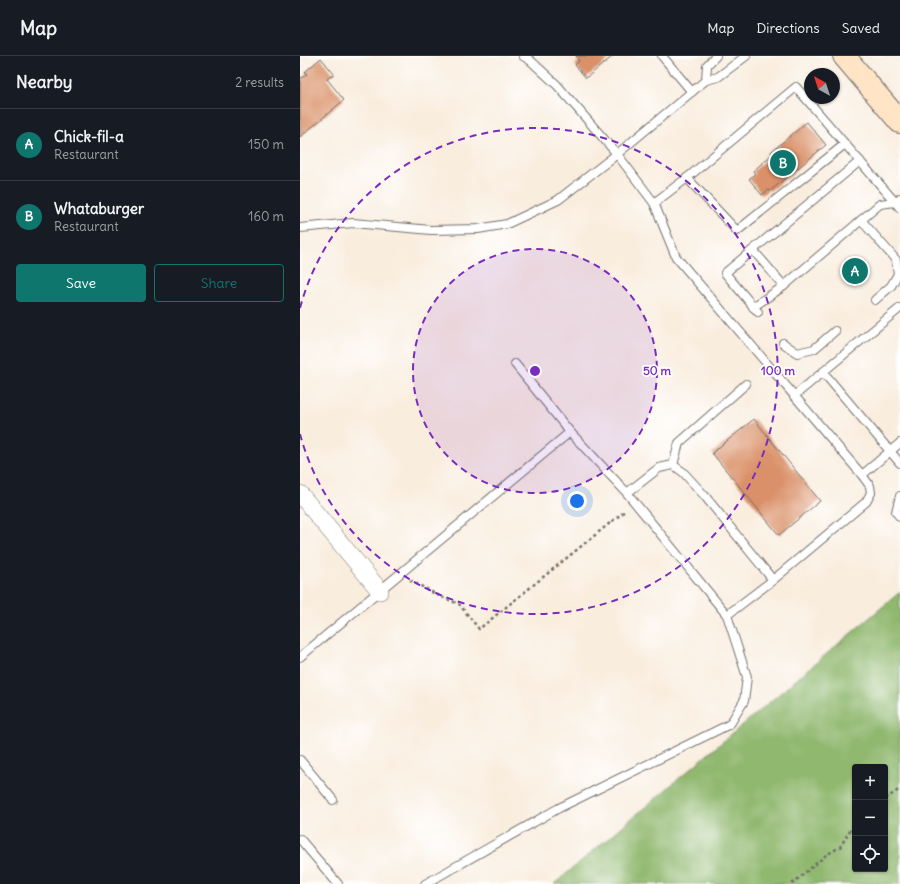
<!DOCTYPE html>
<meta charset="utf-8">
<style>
body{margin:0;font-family:Delius,sans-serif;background:#20242c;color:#f1f3f6}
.controls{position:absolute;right:12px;bottom:12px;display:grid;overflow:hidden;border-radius:4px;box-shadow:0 1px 3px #0004}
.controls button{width:36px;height:36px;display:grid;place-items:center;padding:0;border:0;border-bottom:1px solid #363941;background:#171b24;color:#f1f3f6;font:20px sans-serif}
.compass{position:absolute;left:504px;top:12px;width:36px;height:36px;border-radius:50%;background:#171b24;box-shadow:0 1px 3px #0004;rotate:321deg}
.you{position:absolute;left:277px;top:445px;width:14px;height:14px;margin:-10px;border:3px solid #fff;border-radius:50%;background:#1a73e8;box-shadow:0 0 0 6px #1a73e833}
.badge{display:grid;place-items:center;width:26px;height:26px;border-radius:50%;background:#0f766e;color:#fff;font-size:13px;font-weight:700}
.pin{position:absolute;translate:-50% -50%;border:2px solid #fff;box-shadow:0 1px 4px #0006}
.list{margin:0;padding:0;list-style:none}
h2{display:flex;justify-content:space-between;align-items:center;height:52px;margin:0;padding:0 16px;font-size:17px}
h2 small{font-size:13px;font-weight:400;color:#9ea1a6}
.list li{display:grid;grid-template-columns:26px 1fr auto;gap:12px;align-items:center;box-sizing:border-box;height:72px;padding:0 16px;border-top:1px solid #363941}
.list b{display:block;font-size:15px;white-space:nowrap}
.list p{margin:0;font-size:13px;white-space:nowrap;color:#9ea1a6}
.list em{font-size:13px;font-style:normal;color:#9ea1a6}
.actions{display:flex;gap:8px;padding:12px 16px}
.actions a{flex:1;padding:9px 0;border:1px solid #0f766e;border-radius:4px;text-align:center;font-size:14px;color:#0f766e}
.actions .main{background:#0f766e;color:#fff}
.icon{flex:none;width:22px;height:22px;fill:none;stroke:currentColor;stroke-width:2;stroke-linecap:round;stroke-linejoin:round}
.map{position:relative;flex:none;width:600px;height:828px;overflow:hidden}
header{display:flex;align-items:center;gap:24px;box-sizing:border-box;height:56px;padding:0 20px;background:#171b24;border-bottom:1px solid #363941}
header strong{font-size:19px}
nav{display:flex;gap:22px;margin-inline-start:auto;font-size:14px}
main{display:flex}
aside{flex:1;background:#171b24}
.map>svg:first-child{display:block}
.forest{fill:#90b86e;stroke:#5e724c;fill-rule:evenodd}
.building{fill:#da9169}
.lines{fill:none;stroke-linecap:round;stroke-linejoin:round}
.lane-casing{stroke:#736f6a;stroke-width:10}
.street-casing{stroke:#736f6a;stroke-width:18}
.secondary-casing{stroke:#736f6a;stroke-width:24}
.path{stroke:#736f6a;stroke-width:2.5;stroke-dasharray:3 3;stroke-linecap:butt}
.lane{stroke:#fff;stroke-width:8}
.street{stroke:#fff;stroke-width:17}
.secondary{stroke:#ffe4c6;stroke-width:22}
.ring{fill:none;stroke:#7b2cbf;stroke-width:2;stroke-dasharray:7 5}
.centre{fill:#7b2cbf;stroke:#fff;stroke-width:2}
.ring-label{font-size:12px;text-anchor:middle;font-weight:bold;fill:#7b2cbf;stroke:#fff;stroke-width:3.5;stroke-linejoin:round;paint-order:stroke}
</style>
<header>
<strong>Map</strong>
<nav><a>Map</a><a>Directions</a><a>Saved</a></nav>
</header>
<main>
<aside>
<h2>Nearby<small>2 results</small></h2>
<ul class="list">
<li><span class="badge">A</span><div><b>Chick-fil-a</b><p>Restaurant</p></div><em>150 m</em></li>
<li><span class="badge">B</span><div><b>Whataburger</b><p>Restaurant</p></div><em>160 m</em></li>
</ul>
<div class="actions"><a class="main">Save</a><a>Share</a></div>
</aside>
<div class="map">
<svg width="600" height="828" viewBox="0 0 600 828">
<rect width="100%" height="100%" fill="#fff"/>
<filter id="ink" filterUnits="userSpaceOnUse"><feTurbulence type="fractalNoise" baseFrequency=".025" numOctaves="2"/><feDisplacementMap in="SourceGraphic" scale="8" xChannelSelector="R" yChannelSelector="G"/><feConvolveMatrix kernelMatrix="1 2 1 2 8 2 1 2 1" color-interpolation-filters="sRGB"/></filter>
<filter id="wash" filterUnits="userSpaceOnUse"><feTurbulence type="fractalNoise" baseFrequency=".012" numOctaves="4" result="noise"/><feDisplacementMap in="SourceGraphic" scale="16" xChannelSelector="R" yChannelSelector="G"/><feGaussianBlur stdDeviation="0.9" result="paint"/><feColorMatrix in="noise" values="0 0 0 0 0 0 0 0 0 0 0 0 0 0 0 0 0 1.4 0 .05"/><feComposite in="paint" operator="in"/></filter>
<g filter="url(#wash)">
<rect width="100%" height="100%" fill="#f9edde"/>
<path class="forest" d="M 600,536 L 600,828 L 254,828 ZM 555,711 L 585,711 L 585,813 L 555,813 Z"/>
<g id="blocks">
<g class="building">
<path d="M 276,0 L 313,0 L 286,22 L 275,9 L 279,5 Z"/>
<path d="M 21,2 L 34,18 L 27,23 L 44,44 L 0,81 L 0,23 L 7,18 L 5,16 Z"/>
<path d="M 507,66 L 526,89 L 470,135 L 468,134 L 462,139 L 449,123 L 455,118 L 453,115 L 473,98 L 471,96 Z"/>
<path d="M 454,363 L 520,445 L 479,479 L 412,397 Z"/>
</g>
</g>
</g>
<g filter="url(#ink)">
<use href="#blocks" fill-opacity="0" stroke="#736f6a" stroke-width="1"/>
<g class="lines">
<g class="lane-casing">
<g id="lane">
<path d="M 223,0 L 230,4 L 257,29 L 317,98 L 354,147 L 376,201 L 562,419 L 600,387"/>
<path d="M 362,0 L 392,36"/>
<path d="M 406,24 L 407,9 L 416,0"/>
<path d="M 387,122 L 437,175 L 545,88"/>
<path d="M 354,147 L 387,122 L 496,31 L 595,146 L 600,142"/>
<path d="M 561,164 L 596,204 L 598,218 L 591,230 L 575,244"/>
<path d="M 0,172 L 53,167 L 131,174 L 178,173 L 207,168 L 258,144 L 317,98 L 406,24 L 418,21 L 446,0"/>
<path d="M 453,194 L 484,230 L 580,148 L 595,146 L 600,152"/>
<path d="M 453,251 L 484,230"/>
<path d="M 458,256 L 425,217 L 560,105"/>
<path d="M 483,287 L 497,297 L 514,293 L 535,275"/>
<path d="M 523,316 L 600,407"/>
<path d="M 494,340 L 600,252"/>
<path d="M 373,409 L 379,387 L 446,328"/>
<path d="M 327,437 L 359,412 L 373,409 L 383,416 L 404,439 L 473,524"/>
<path d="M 600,440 L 596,456 L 600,461"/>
<path d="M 427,559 L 473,524 L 566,446 L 571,437 L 570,430 L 562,419"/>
<path d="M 0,601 L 270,376"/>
<path d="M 0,704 L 33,744"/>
<path d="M 0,783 L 38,828"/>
<path d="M 125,828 L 259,752 L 430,668 L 444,645 L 447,621 L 427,559 L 327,437 L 270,376 L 215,308"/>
</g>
</g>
<g class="street-casing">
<path id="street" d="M 0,438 L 80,535"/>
</g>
<g class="secondary-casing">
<path id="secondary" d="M 544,0 L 600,66"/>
</g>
<g class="path">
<path d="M 110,524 L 139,540 L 159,548 L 179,573 L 326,454"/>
<path d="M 585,741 L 588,741 L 600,733"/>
<path d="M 492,828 L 526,799 L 540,791 L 555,766"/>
</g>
<use href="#lane" class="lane"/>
<use href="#street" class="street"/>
<use href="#secondary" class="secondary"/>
</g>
</g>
<circle cx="235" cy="315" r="122" fill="#7b2cbf" fill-opacity=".12"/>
<g class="ring">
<circle cx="235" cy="315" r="122"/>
<path d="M0 252A243 243 0 1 1 0 378"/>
</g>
<circle cx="235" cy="315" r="6" class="centre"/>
<g class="ring-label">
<text x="357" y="319">50 m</text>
<text x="478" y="319">100 m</text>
</g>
</svg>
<div class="controls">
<button>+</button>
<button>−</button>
<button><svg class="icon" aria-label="locate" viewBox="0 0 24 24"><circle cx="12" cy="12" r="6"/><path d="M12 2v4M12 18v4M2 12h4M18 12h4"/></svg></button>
</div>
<svg class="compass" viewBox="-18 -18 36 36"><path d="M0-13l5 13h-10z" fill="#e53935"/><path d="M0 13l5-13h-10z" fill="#9ea1a6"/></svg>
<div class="you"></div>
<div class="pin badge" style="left:555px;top:215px">A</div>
<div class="pin badge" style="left:483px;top:107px">B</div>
</div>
</main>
